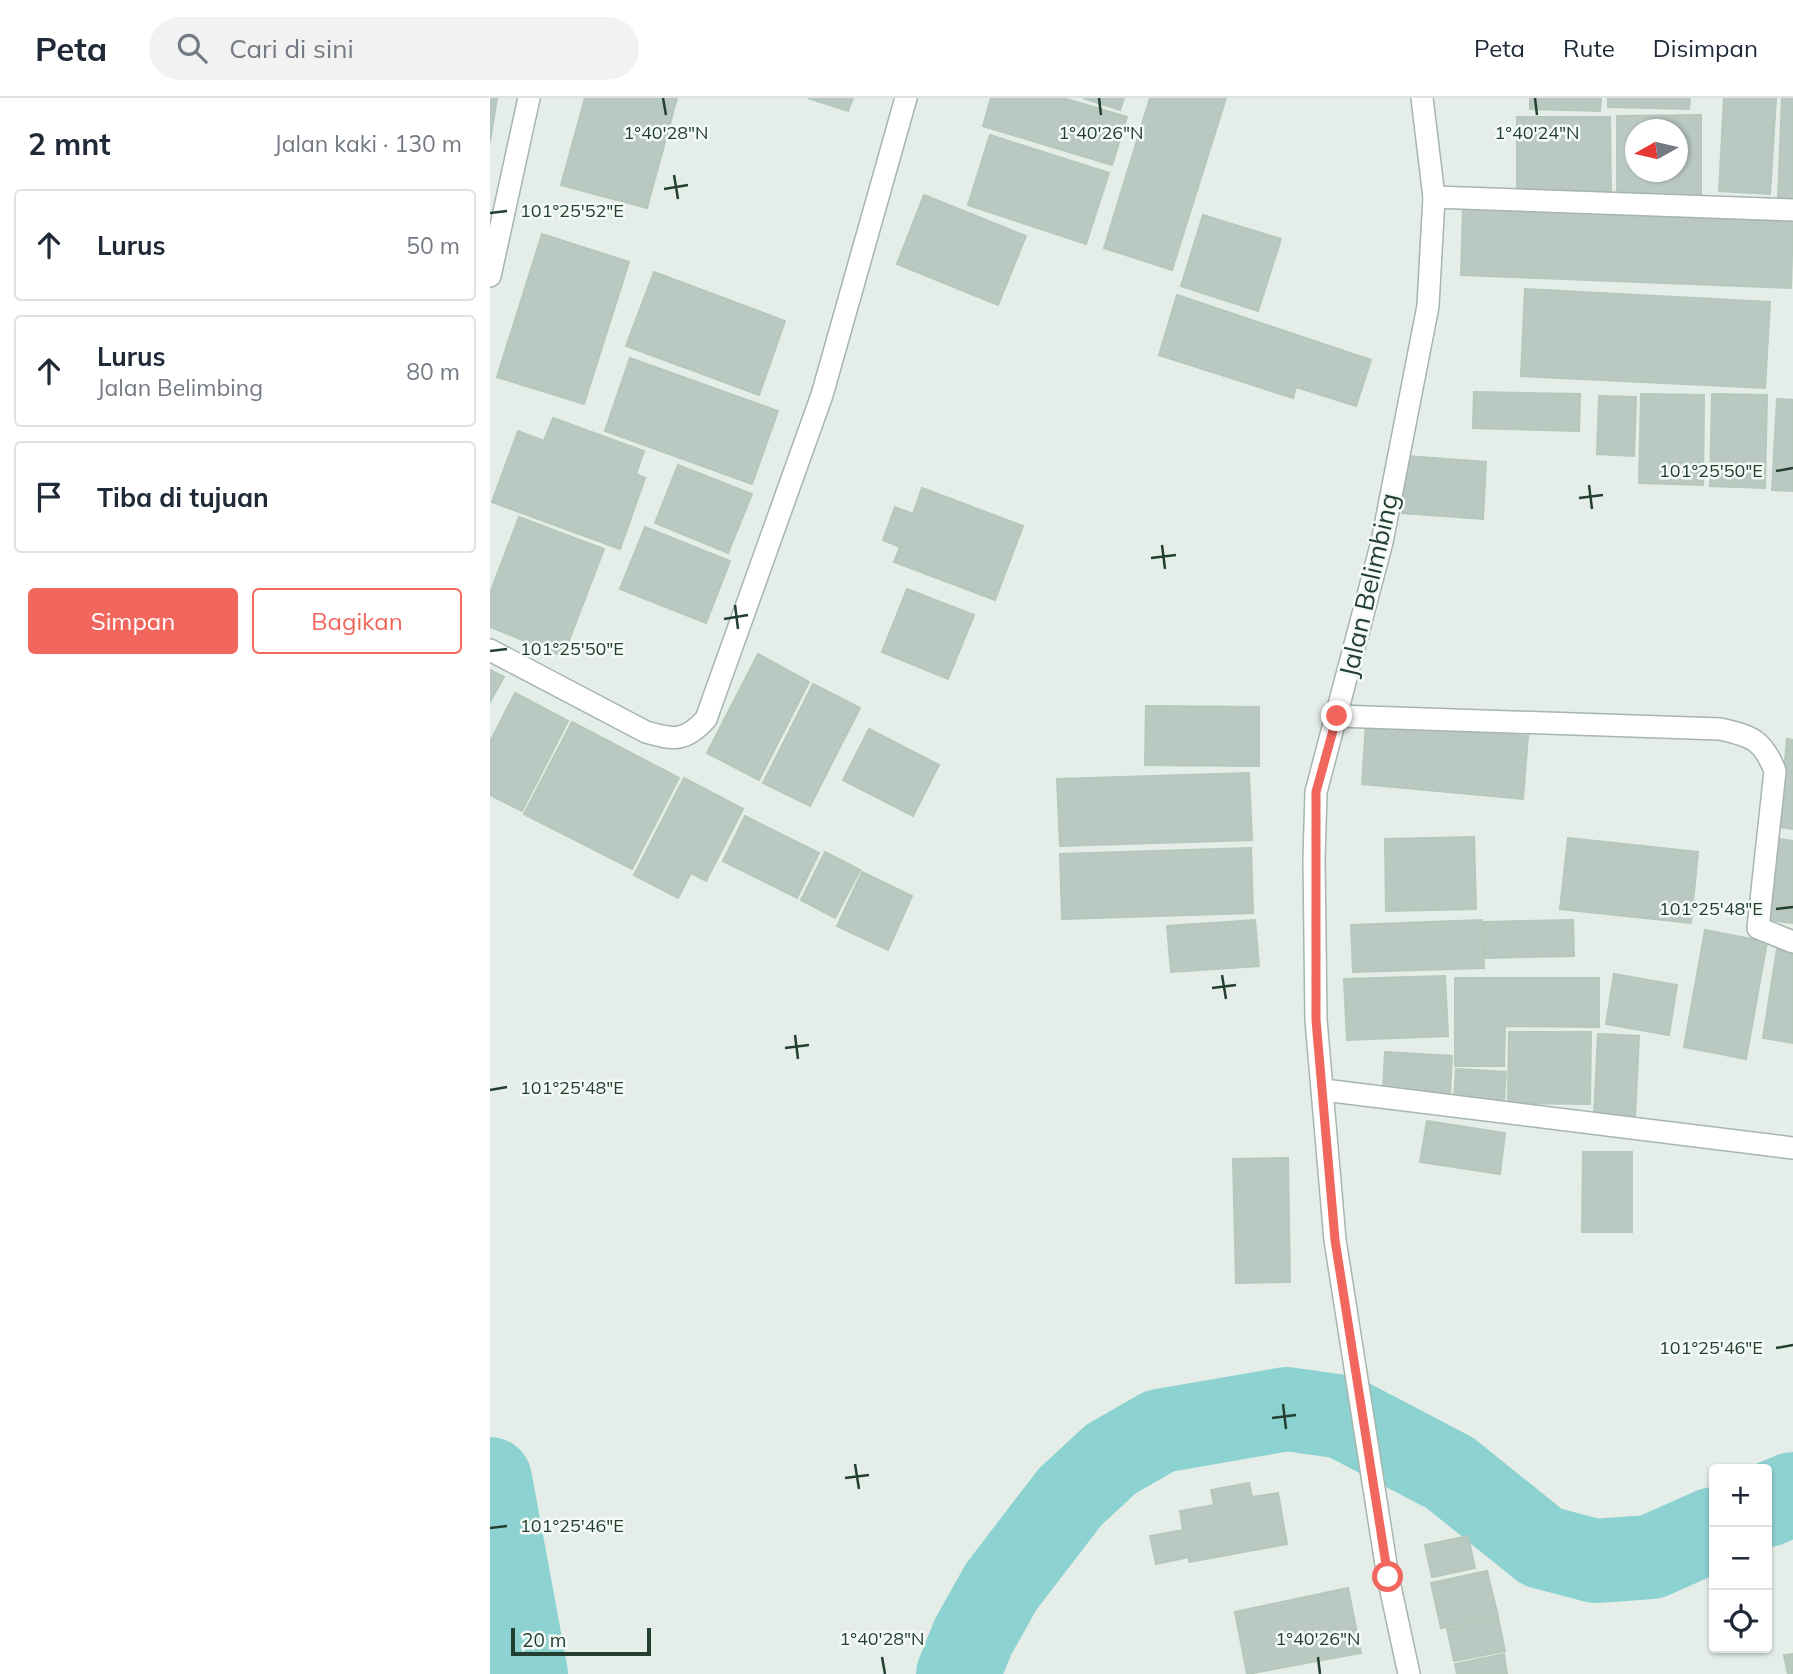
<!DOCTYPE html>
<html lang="id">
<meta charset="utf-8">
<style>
body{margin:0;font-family:Mulish,sans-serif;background:#f2f2f3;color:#1f2937}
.controls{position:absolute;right:21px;bottom:21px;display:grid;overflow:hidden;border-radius:7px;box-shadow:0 2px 5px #0004}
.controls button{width:63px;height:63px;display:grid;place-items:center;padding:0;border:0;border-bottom:2px solid #e0e1e3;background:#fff;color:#1f2937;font:35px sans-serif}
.compass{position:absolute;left:1135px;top:21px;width:63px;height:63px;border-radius:50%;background:#fff;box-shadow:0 2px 5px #0004;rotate:262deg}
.scale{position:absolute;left:21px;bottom:18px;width:140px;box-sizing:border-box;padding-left:7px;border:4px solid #233f32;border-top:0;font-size:19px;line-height:24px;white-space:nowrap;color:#233f32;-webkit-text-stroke:5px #f4faf6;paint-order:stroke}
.stop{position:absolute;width:21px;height:21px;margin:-16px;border:5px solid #f2675d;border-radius:50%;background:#fff}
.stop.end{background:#f2675d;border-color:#fff;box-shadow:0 2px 7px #0008}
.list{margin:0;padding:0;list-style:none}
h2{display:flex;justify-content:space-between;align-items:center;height:91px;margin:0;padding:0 28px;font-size:30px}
h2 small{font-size:23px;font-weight:400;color:#747a83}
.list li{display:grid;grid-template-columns:46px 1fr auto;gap:21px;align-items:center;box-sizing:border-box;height:112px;margin:0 14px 14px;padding:0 14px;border:2px solid #e0e1e3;border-radius:7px}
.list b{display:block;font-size:26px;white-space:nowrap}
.list p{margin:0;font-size:23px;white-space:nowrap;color:#747a83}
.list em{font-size:23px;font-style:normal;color:#747a83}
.actions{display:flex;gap:14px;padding:21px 28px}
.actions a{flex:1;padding:16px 0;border:2px solid #f2675d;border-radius:7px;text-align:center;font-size:24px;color:#f2675d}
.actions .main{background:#f2675d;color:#fff}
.icon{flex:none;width:38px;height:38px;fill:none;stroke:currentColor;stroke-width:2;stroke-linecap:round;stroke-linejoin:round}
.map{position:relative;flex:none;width:1303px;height:1576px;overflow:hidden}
header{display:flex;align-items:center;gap:42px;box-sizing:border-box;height:98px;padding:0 35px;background:#fff;border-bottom:2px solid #e0e1e3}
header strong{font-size:33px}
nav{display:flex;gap:38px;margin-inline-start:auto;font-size:24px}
.search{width:490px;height:63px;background:#f2f2f3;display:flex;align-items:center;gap:18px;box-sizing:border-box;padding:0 24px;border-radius:38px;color:#747a83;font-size:26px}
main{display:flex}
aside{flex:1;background:#fff}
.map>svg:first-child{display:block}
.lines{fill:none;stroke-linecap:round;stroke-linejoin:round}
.river{stroke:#8cd2d1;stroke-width:84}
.building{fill:#b9c8c0;stroke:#b6c7bd;stroke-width:2;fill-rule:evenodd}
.minor-casing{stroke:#a6b5ad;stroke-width:24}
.minor{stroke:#fff;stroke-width:21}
.route{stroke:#f2675d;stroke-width:9}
.ticks{fill:none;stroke:#233f32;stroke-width:2.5}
.labels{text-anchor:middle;stroke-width:5;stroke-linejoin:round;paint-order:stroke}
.street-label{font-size:26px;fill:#233f32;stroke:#f4faf6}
.ticks-label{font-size:18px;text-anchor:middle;fill:#233f32;stroke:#f4faf6;stroke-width:5;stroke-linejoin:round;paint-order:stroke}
</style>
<header>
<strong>Peta</strong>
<div class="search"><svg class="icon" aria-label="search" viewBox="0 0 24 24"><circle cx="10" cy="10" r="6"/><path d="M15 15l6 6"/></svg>Cari di sini</div>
<nav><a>Peta</a><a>Rute</a><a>Disimpan</a></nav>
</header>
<main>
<aside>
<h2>2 mnt<small>Jalan kaki · 130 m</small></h2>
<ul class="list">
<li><svg class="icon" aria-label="ahead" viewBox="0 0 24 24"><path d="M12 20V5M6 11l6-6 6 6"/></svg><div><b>Lurus</b></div><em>50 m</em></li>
<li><svg class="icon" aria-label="ahead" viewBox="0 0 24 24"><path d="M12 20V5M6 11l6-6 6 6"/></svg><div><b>Lurus</b><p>Jalan Belimbing</p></div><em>80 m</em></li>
<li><svg class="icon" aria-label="arrive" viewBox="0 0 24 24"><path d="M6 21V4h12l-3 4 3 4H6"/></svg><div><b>Tiba di tujuan</b></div></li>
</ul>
<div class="actions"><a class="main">Simpan</a><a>Bagikan</a></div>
</aside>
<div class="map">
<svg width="1303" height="1576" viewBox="0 0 1303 1576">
<rect width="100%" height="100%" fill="#e4ede7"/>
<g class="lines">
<g class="river">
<path d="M 0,1381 L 36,1576"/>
<path d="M 1277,1407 L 1303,1396"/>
<path d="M 468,1576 L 483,1539 L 511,1489 L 580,1399 L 621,1361 L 670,1333 L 797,1311 L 853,1319 L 960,1375 L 1052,1449 L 1105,1463 L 1161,1459 L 1224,1431"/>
</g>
</g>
<g class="building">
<path d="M 0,0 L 7,0 L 0,44 Z"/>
<path d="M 95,0 L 187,0 L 157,110 L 71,87 Z"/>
<path d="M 318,0 L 363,0 L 358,13 Z"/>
<path d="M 501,0 L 573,0 L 637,19 L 622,67 L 493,28 Z"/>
<path d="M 593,0 L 634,0 L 630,12 Z"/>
<path d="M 660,0 L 736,0 L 682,172 L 614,150 Z"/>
<path d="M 1040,0 L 1111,0 L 1110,13 L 1040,11 Z"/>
<path d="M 1118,0 L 1200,0 L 1199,11 L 1118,9 Z"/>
<path d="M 1234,0 L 1286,0 L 1280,96 L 1229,93 Z"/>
<path d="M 1292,0 L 1303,0 L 1303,102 L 1288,101 Z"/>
<path d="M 1211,17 L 1211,97 L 1127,97 L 1127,18 ZM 1146,32 L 1188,32 L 1188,74 L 1146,74 Z"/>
<path d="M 1027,19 L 1120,19 L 1121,98 L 1027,99 Z"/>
<path d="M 500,37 L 619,75 L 596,146 L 478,107 Z"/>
<path d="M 434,97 L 536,138 L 508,207 L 407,166 Z"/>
<path d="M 973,109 L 1303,124 L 1301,190 L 971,177 Z"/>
<path d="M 713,117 L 791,141 L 768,213 L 691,188 Z"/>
<path d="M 52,136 L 139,164 L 94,306 L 7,279 Z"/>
<path d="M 164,174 L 295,223 L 269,297 L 136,248 Z"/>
<path d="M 1035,191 L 1280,204 L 1275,290 L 1031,278 Z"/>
<path d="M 687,197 L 881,262 L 866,308 L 806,289 L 803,300 L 669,257 Z"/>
<path d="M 140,260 L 288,313 L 262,386 L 115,333 Z"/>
<path d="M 984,294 L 1090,296 L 1089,333 L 983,330 Z"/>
<path d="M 1151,296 L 1214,297 L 1213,387 L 1149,385 Z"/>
<path d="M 1222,296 L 1277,297 L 1275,390 L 1220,388 Z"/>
<path d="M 1109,298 L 1146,299 L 1144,358 L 1107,356 Z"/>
<path d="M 1287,301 L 1303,302 L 1303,393 L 1282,392 Z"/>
<path d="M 63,320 L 154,353 L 146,376 L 155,380 L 130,451 L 2,404 L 28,333 L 54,343 Z"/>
<path d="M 916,358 L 996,364 L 993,421 L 912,415 Z"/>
<path d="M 188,367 L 262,396 L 238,455 L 165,425 Z"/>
<path d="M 432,390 L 533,428 L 505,502 L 404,464 L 410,449 L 393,442 L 405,409 L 423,416 Z"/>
<path d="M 29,419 L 114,451 L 73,558 L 0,529 L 0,495 Z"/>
<path d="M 155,429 L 240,463 L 216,525 L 130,491 Z"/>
<path d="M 417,491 L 484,517 L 458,581 L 392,554 Z"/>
<path d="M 268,556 L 319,584 L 269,682 L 217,655 Z"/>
<path d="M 0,572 L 14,579 L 0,604 Z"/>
<path d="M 323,586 L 370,610 L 320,708 L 273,685 Z"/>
<path d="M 25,595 L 78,623 L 32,713 L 0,697 L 0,644 Z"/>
<path d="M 656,608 L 769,609 L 769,668 L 655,667 Z"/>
<path d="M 82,624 L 189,680 L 142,771 L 34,716 Z"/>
<path d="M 876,625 L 1038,638 L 1033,701 L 872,686 Z"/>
<path d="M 379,631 L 449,667 L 423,718 L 353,682 Z"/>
<path d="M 1297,641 L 1303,642 L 1303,731 L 1289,729 Z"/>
<path d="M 759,675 L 762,742 L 570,748 L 567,681 Z"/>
<path d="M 194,680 L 253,711 L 216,783 L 201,775 L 188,800 L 144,777 Z"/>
<path d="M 255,718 L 329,755 L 307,800 L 233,763 Z"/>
<path d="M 984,739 L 986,811 L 896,813 L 895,741 Z"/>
<path d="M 1078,740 L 1208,754 L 1201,825 L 1070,811 Z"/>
<path d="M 1289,741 L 1303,743 L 1303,825 L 1279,822 Z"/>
<path d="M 761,750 L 763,815 L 572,821 L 570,756 Z"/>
<path d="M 335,754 L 370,772 L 345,820 L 311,802 Z"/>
<path d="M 372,774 L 422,798 L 398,852 L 347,828 Z"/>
<path d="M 765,822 L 769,868 L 681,874 L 677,828 Z"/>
<path d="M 992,822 L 994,870 L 863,874 L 861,827 Z"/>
<path d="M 1083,822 L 1084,858 L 995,860 L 994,824 Z"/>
<path d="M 1215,832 L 1277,844 L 1256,961 L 1194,949 Z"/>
<path d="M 1287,851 L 1303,854 L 1303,945 L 1273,940 Z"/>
<path d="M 1124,876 L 1187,887 L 1179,937 L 1116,926 Z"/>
<path d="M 955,878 L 958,938 L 857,942 L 854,881 Z"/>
<path d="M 965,880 L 1109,880 L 1109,929 L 1015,928 L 1014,968 L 965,968 Z"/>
<path d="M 1019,934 L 1101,934 L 1100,1006 L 1018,1005 Z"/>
<path d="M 1108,936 L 1149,938 L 1145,1020 L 1104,1018 Z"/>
<path d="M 895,954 L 962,958 L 960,997 L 893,994 Z"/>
<path d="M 966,971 L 1016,974 L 1014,1003 L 964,1000 Z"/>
<path d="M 937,1023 L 1015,1035 L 1010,1076 L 930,1064 Z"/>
<path d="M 1093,1054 L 1142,1054 L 1142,1134 L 1092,1134 Z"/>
<path d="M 798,1060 L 800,1184 L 746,1185 L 743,1061 Z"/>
<path d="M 759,1385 L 762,1399 L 788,1395 L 797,1446 L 699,1464 L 699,1459 L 666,1466 L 660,1438 L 693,1432 L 690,1413 L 724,1407 L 721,1392 Z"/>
<path d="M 978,1438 L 985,1470 L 942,1479 L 935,1447 Z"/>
<path d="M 997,1473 L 1008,1518 L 951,1530 L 941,1485 Z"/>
<path d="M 858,1490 L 871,1555 L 757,1576 L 745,1514 Z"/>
<path d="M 1008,1520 L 1015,1553 L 964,1563 L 957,1531 Z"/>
<path d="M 1014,1556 L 1017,1576 L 967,1576 L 965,1566 Z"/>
<path d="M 1303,1556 L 1303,1576 L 1298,1576 L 1294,1557 Z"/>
</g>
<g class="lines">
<g class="minor-casing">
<g id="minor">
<path d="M 944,99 L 1303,112"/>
<path d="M 0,178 L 39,0"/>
<path d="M 0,552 L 156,634 C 184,642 195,644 216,621 L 332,297 L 416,0"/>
<path d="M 847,618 L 1230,631 C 1262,638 1273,642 1285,673 L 1268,830 L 1303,844"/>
<path d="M 834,992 L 1303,1050"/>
<path d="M 919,1576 L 898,1479 L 845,1142 L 826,922 L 824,761 L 826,694 L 892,444 L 938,208 L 944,99 L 932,0"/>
</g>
</g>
<use href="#minor" class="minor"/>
</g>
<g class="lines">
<path class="route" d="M 847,618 L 826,694 L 826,922 L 845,1142 L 898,1479"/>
</g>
<path class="ticks" d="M 173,0 L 176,17M 609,0 L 611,17M 1045,0 L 1047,17M 184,77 L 188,101M 174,91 L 198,87M 0,115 L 17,113M 1286,373 L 1303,370M 1099,387 L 1102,411M 1089,400 L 1113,397M 672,447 L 675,471M 661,460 L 686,457M 245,507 L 248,531M 234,521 L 258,517M 0,553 L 17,551M 1286,811 L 1303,809M 732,877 L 736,901M 722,890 L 746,887M 305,937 L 308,961M 295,950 L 319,947M 0,992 L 17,989M 1286,1250 L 1303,1247M 793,1306 L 796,1331M 782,1320 L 806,1317M 365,1366 L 369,1391M 355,1380 L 379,1377M 0,1430 L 17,1428M 392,1559 L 395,1576M 828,1559 L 830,1576"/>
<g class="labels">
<g class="street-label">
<text transform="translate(879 487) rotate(-77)" y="9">Jalan Belimbing</text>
</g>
</g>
<g class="ticks-label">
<text x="176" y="41">1°40'28"N</text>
<text x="611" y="41">1°40'26"N</text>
<text x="1047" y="41">1°40'24"N</text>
<text x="82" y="119">101°25'52"E</text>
<text x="1221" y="379">101°25'50"E</text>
<text x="82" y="557">101°25'50"E</text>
<text x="1221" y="817">101°25'48"E</text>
<text x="82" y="996">101°25'48"E</text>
<text x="1221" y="1256">101°25'46"E</text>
<text x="82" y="1434">101°25'46"E</text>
<text x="392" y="1547">1°40'28"N</text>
<text x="828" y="1547">1°40'26"N</text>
</g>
</svg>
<div class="controls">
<button>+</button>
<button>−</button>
<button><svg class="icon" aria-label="locate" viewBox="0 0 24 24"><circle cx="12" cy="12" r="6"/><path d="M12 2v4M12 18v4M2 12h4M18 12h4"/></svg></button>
</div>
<svg class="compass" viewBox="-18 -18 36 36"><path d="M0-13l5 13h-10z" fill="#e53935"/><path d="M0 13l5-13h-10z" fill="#747a83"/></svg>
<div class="scale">20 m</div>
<div class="stop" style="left:898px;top:1479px"></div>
<div class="stop end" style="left:847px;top:618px"></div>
</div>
</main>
